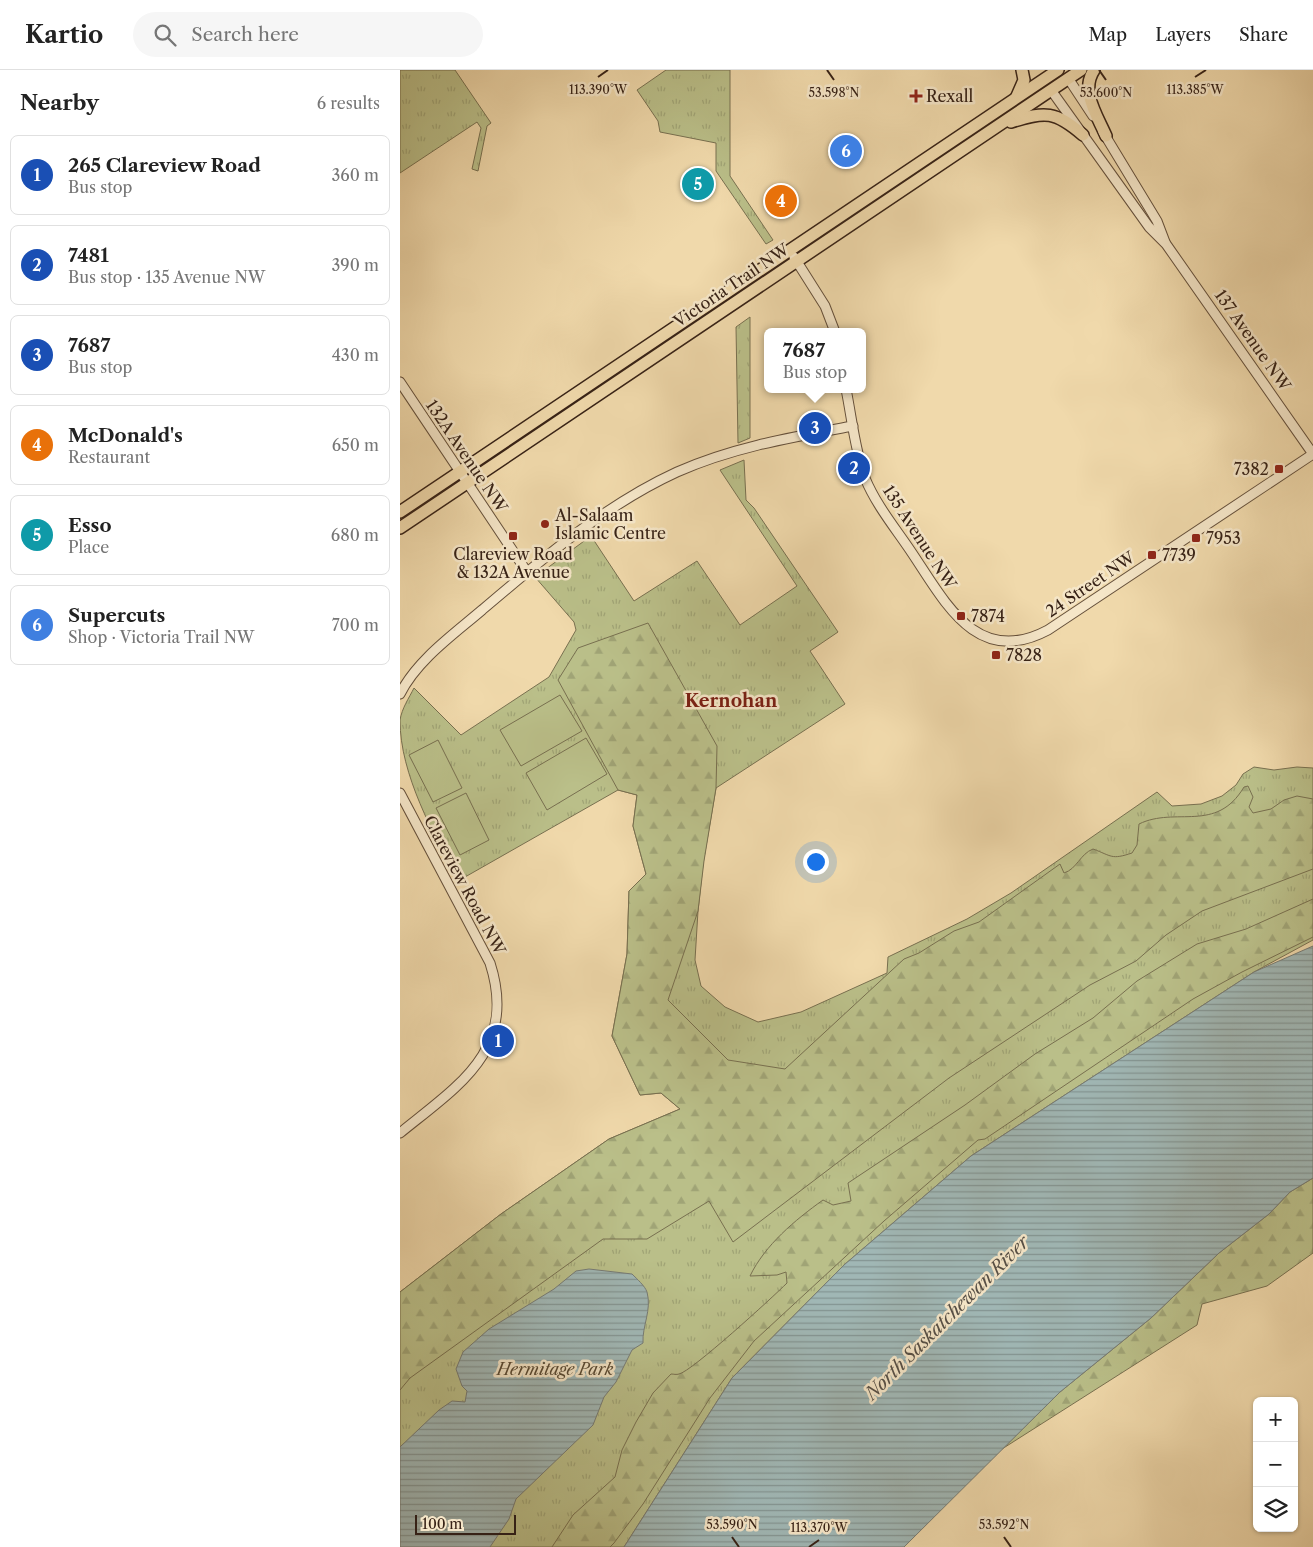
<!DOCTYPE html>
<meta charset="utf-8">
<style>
body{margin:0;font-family:"Libre Caslon Text",serif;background:#f6f6f6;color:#222}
.controls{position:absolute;right:15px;bottom:15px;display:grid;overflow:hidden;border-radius:8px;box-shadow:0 1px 4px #0004}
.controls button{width:45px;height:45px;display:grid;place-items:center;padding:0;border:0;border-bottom:1px solid #e0e0e0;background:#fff;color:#222;font:25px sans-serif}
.scale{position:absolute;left:15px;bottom:12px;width:101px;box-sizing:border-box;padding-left:5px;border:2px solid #372216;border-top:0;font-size:14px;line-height:18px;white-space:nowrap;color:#372216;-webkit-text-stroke:4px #f5e6c8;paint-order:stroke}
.you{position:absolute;left:415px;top:791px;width:18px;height:18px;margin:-12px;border:4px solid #fff;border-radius:50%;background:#1a73e8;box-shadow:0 0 0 8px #1a73e833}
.badge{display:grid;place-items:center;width:32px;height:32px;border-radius:50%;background:#ea580c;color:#fff;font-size:16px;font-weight:700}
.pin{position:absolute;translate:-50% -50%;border:2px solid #fff;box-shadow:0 1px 5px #0006}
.popup{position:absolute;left:364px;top:258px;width:102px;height:65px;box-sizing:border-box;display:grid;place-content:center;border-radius:8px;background:#fff;filter:drop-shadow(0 1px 4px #0005);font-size:16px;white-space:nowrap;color:#767676}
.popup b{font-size:19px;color:#222}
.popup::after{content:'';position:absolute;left:50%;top:100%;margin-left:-10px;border:10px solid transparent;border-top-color:#fff}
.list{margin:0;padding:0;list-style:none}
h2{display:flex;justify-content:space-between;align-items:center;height:65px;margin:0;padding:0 20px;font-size:21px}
h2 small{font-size:16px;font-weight:400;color:#767676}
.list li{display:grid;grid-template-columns:32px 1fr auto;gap:15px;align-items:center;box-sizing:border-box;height:80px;margin:0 10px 10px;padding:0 10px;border:1px solid #e0e0e0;border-radius:8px}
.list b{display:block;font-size:19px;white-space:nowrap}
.list p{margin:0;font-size:16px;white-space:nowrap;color:#767676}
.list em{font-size:16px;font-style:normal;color:#767676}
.icon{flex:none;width:28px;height:28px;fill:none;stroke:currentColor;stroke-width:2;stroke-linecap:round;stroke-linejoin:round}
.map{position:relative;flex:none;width:913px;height:1477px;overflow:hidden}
header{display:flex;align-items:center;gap:30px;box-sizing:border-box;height:70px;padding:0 25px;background:#fff;border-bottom:1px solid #e0e0e0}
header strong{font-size:24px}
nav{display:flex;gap:28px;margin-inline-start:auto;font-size:18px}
.search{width:350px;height:45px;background:#f6f6f6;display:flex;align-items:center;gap:12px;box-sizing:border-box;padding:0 18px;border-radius:28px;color:#767676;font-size:19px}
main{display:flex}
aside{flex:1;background:#fff}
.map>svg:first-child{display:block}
.grass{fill:url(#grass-tufts);stroke:#787050}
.forest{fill:url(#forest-firs);stroke:#787050}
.garden{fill:#babf89;stroke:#787050}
.water{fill:url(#water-rules);stroke:#767b75}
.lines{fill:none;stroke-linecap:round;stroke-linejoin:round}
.minor-casing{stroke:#65503b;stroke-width:11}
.major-casing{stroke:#372216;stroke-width:14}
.minor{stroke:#f5e6c8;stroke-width:9}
.major{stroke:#f0d9ab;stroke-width:11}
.ticks{fill:none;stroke:#372216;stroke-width:2}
.poi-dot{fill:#8f2418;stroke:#f5e6c8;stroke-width:2}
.labels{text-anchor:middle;stroke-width:5;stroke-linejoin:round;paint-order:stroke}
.poi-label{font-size:16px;fill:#372216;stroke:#f5e6c8;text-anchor:start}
.street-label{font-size:16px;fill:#372216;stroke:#f5e6c8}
.park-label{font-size:16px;font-style:italic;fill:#584933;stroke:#f5e6c8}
.neighbourhood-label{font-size:18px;font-weight:bold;fill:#7a1f14;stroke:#f5e6c8}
.water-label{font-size:18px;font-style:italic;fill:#564f46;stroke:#f5e6c8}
.ticks-label{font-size:12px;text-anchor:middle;fill:#372216;stroke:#f5e6c8;stroke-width:5;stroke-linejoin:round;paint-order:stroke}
</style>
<header>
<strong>Kartio</strong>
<div class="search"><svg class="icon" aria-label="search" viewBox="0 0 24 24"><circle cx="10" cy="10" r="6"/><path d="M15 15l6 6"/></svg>Search here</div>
<nav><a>Map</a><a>Layers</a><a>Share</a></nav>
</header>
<main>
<aside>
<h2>Nearby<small>6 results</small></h2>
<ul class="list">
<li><span class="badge" style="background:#1a4fb4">1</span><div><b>265 Clareview Road</b><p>Bus stop</p></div><em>360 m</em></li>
<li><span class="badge" style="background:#1a4fb4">2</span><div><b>7481</b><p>Bus stop · 135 Avenue NW</p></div><em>390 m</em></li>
<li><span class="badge" style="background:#1a4fb4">3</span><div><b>7687</b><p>Bus stop</p></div><em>430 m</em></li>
<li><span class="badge" style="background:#e8710a">4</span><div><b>McDonald's</b><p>Restaurant</p></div><em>650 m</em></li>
<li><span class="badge" style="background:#0f9aa8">5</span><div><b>Esso</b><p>Place</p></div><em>680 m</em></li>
<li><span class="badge" style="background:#3f7fe0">6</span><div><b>Supercuts</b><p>Shop · Victoria Trail NW</p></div><em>700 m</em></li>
</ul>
</aside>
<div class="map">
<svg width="913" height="1477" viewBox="0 0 913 1477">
<defs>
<pattern id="grass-tufts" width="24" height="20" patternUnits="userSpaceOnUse" patternTransform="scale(1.25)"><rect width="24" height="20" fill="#babf89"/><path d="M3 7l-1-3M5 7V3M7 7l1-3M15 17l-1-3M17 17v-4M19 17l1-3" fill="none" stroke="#a0a476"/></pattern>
<pattern id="forest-firs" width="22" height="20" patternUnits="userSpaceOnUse" patternTransform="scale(1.25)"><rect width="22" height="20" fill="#babf89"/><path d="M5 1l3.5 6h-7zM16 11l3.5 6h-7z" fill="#a0a476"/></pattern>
<pattern id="water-rules" width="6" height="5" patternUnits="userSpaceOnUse" patternTransform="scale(1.25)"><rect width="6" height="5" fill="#a0b7b5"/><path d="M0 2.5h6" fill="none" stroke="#839492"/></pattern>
</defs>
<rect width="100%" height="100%" fill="#f0d9ab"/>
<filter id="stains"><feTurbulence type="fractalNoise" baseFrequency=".004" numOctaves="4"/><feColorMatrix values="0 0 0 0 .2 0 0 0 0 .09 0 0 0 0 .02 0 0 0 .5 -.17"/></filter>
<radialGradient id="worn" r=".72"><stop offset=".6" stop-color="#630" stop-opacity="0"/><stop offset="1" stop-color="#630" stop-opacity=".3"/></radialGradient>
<g class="grass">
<path d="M 0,0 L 55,0 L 91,53 L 87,56 L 78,101 L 72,99 L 81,58 L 77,52 L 0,103 Z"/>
<path d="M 266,0 L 330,0 L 330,106 L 373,170 L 366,174 L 316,101 L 316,73 L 260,62 L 258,51 L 237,20 Z"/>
<path d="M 350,247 L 350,368 L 338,373 L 336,257 Z"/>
<path d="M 344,390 L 346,430 L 354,438 L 438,562 L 410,581 L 445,634 L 316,718 L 303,794 L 298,841 L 295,890 L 301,916 L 325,937 L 358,952 L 401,942 L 487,903 L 488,887 L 567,849 L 611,823 L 757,722 L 772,736 L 801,734 L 822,726 L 836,715 L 843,704 L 854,697 L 874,700 L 897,697 L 913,698 L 913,870 L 854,902 L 571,1086 L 444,1195 L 332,1308 L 224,1477 L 0,1477 L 0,1222 L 101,1144 L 209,1069 L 280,1039 L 261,1023 L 240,1025 L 212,966 L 227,884 L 229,821 L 246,804 L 233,756 L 237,725 L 218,720 L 58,811 C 34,764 0,705 0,650 C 2,638 9,628 14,618 L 61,665 L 149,607 L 176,560 L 174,552 L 135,507 L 191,466 L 234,531 L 297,491 L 340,555 L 397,516 L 320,400 Z"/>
</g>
<g class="forest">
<path d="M 248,553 L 317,676 L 316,718 L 304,791 L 298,841 L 268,930 L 328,990 L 385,999 L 504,889 L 519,883 L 554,861 L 579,852 L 660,794 L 664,803 C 677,799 680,784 693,779 C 712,786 711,790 732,783 L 737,775 L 739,754 C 776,736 816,764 844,717 L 848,716 L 853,727 L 849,737 L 853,743 L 871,739 L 884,730 L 897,726 L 913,729 L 913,799 L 802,841 L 766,865 L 736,891 L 690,915 L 549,1008 L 333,1172 L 309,1131 L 247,1169 L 203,1169 L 10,1308 L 0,1320 L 0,1222 L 101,1144 L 209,1069 L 280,1039 L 261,1023 L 240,1025 L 212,966 L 227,884 L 229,821 L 246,804 L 233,756 L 237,725 L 218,720 L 158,610 L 178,578 Z"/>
<path d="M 913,829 L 913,867 L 842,902 L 793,929 L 585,1069 L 578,1070 L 484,1151 L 354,1271 L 310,1328 L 243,1434 L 214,1473 L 210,1477 L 152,1477 L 173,1445 L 215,1407 L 222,1380 L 236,1352 L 253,1323 L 271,1304 C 274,1304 276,1305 279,1304 C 291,1302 373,1227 387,1213 L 386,1202 L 377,1205 L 350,1206 C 365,1175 395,1150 423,1130 L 433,1135 L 451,1131 L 448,1113 L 565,1035 L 635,984 L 693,948 L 737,911 L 797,874 L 846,859 Z"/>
<path d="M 913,1108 L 913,1183 L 867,1216 L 802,1234 L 797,1255 L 602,1379 L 660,1322 L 751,1248 L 819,1183 L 869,1144 L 890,1122 Z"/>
</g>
<g class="garden">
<path d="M 160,625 L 182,661 L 121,696 L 100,660 Z"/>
<path d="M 186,668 L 207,704 L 147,740 L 126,703 Z"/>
<path d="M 38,670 L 62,718 L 33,732 L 9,685 Z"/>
<path d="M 66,723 L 89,770 L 60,785 L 36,738 Z"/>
</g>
<g class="water">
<path d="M 913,876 L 913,1108 L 890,1122 L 869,1144 L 819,1183 L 751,1248 L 660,1322 L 504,1477 L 224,1477 L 332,1308 L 444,1195 L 571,1086 L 854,902 Z"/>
<path d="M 189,1199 L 232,1204 C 237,1209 245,1216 247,1222 C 252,1240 242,1256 243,1273 L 232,1280 L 216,1312 L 204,1327 L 193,1355 L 116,1429 L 109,1449 L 90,1477 L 0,1477 L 0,1377 L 39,1340 L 52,1331 L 65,1332 L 67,1321 L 62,1316 L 56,1299 L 63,1282 L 89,1259 L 154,1219 L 176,1201 Z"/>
</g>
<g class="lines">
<g class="minor-casing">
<g id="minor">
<path d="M 668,8 L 693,46"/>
<path d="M 651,20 L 749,157 L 766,174 L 913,384"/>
<path d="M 703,62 L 757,151 L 765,172"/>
<path d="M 394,187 L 425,236 L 435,262"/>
<path d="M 0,312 L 127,502"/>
<path d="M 446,319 C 452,349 455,381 465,408 C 476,435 496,459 512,483 C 545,532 577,598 648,560 L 913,384"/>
<path d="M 0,624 C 17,590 54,564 82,540 C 142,489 205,435 277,402 C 333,377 393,367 453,356"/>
<path d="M 0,723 L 90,893 C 118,980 59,1015 0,1063"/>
</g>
</g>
<g class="major-casing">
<g id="major">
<path d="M 694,0 C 680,21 697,45 706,66"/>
<path d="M 617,26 L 624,10 L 622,0"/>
<path d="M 611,52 C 646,41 655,41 683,65"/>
<path d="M 0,442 L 658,0"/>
<path d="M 0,458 L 681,0"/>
</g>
</g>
<use href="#minor" class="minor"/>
<use href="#major" class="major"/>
</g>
<path class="ticks" d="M 427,0 L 434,10M 699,0 L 706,10M 198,7 L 208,0M 795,7 L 806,0M 332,1467 L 339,1477M 604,1467 L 611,1477M 409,1477 L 419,1470"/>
<g class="poi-dot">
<path d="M513.5 18.5h5v5h5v5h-5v5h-5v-5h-5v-5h5z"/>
<rect x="874" y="394" width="10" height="10" rx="2.5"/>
<circle cx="145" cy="454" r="5"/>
<rect x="108" y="461" width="10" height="10" rx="2.5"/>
<rect x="791" y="463" width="10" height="10" rx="2.5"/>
<rect x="747" y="480" width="10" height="10" rx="2.5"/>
<rect x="556" y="541" width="10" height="10" rx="2.5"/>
<rect x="591" y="580" width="10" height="10" rx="2.5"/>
</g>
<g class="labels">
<g class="poi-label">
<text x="526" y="32">Rexall</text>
<text x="869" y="405" text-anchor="end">7382</text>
<text x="155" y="451">Al-Salaam<tspan x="155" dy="18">Islamic Centre</tspan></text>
<text x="806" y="474">7953</text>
<text x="113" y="490" text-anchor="middle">Clareview Road<tspan x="113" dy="18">&amp; 132A Avenue</tspan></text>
<text x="762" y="491">7739</text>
<text x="571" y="552">7874</text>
<text x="606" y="591">7828</text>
</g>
<g class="street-label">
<text transform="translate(331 215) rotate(-34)" y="6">Victoria Trail NW</text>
<text transform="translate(853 270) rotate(55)" y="6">137 Avenue NW</text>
<text transform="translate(67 386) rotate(56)" y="6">132A Avenue NW</text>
<text transform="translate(520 467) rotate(57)" y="6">135 Avenue NW</text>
<text transform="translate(690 514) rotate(-34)" y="6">24 Street NW</text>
<text transform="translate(65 815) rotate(62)" y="6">Clareview Road NW</text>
</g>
<g class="park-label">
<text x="155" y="1305">Hermitage Park</text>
</g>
<g class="neighbourhood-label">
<text x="331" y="637">Kernohan</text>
</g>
<g class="water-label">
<text transform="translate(547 1248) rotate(-45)" y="6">North Saskatchewan River</text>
</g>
</g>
<g class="ticks-label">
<text x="198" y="24">113.390°W</text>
<text x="795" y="24">113.385°W</text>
<text x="434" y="27">53.598°N</text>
<text x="706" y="27">53.600°N</text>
<text x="332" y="1459">53.590°N</text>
<text x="604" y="1459">53.592°N</text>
<text x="419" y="1462">113.370°W</text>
</g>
<rect width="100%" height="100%" filter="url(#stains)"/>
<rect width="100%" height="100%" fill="url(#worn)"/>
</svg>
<div class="controls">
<button>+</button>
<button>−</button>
<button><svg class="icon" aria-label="layers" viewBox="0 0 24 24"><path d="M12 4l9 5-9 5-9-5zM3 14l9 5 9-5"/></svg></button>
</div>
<div class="scale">100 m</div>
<div class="you"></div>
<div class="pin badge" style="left:98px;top:971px;background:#1a4fb4">1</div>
<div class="pin badge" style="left:454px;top:398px;background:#1a4fb4">2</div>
<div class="pin badge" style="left:415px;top:358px;background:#1a4fb4">3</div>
<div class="popup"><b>7687</b>Bus stop</div>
<div class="pin badge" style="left:381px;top:131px;background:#e8710a">4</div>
<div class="pin badge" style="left:298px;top:114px;background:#0f9aa8">5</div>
<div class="pin badge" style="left:446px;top:81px;background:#3f7fe0">6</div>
</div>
</main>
